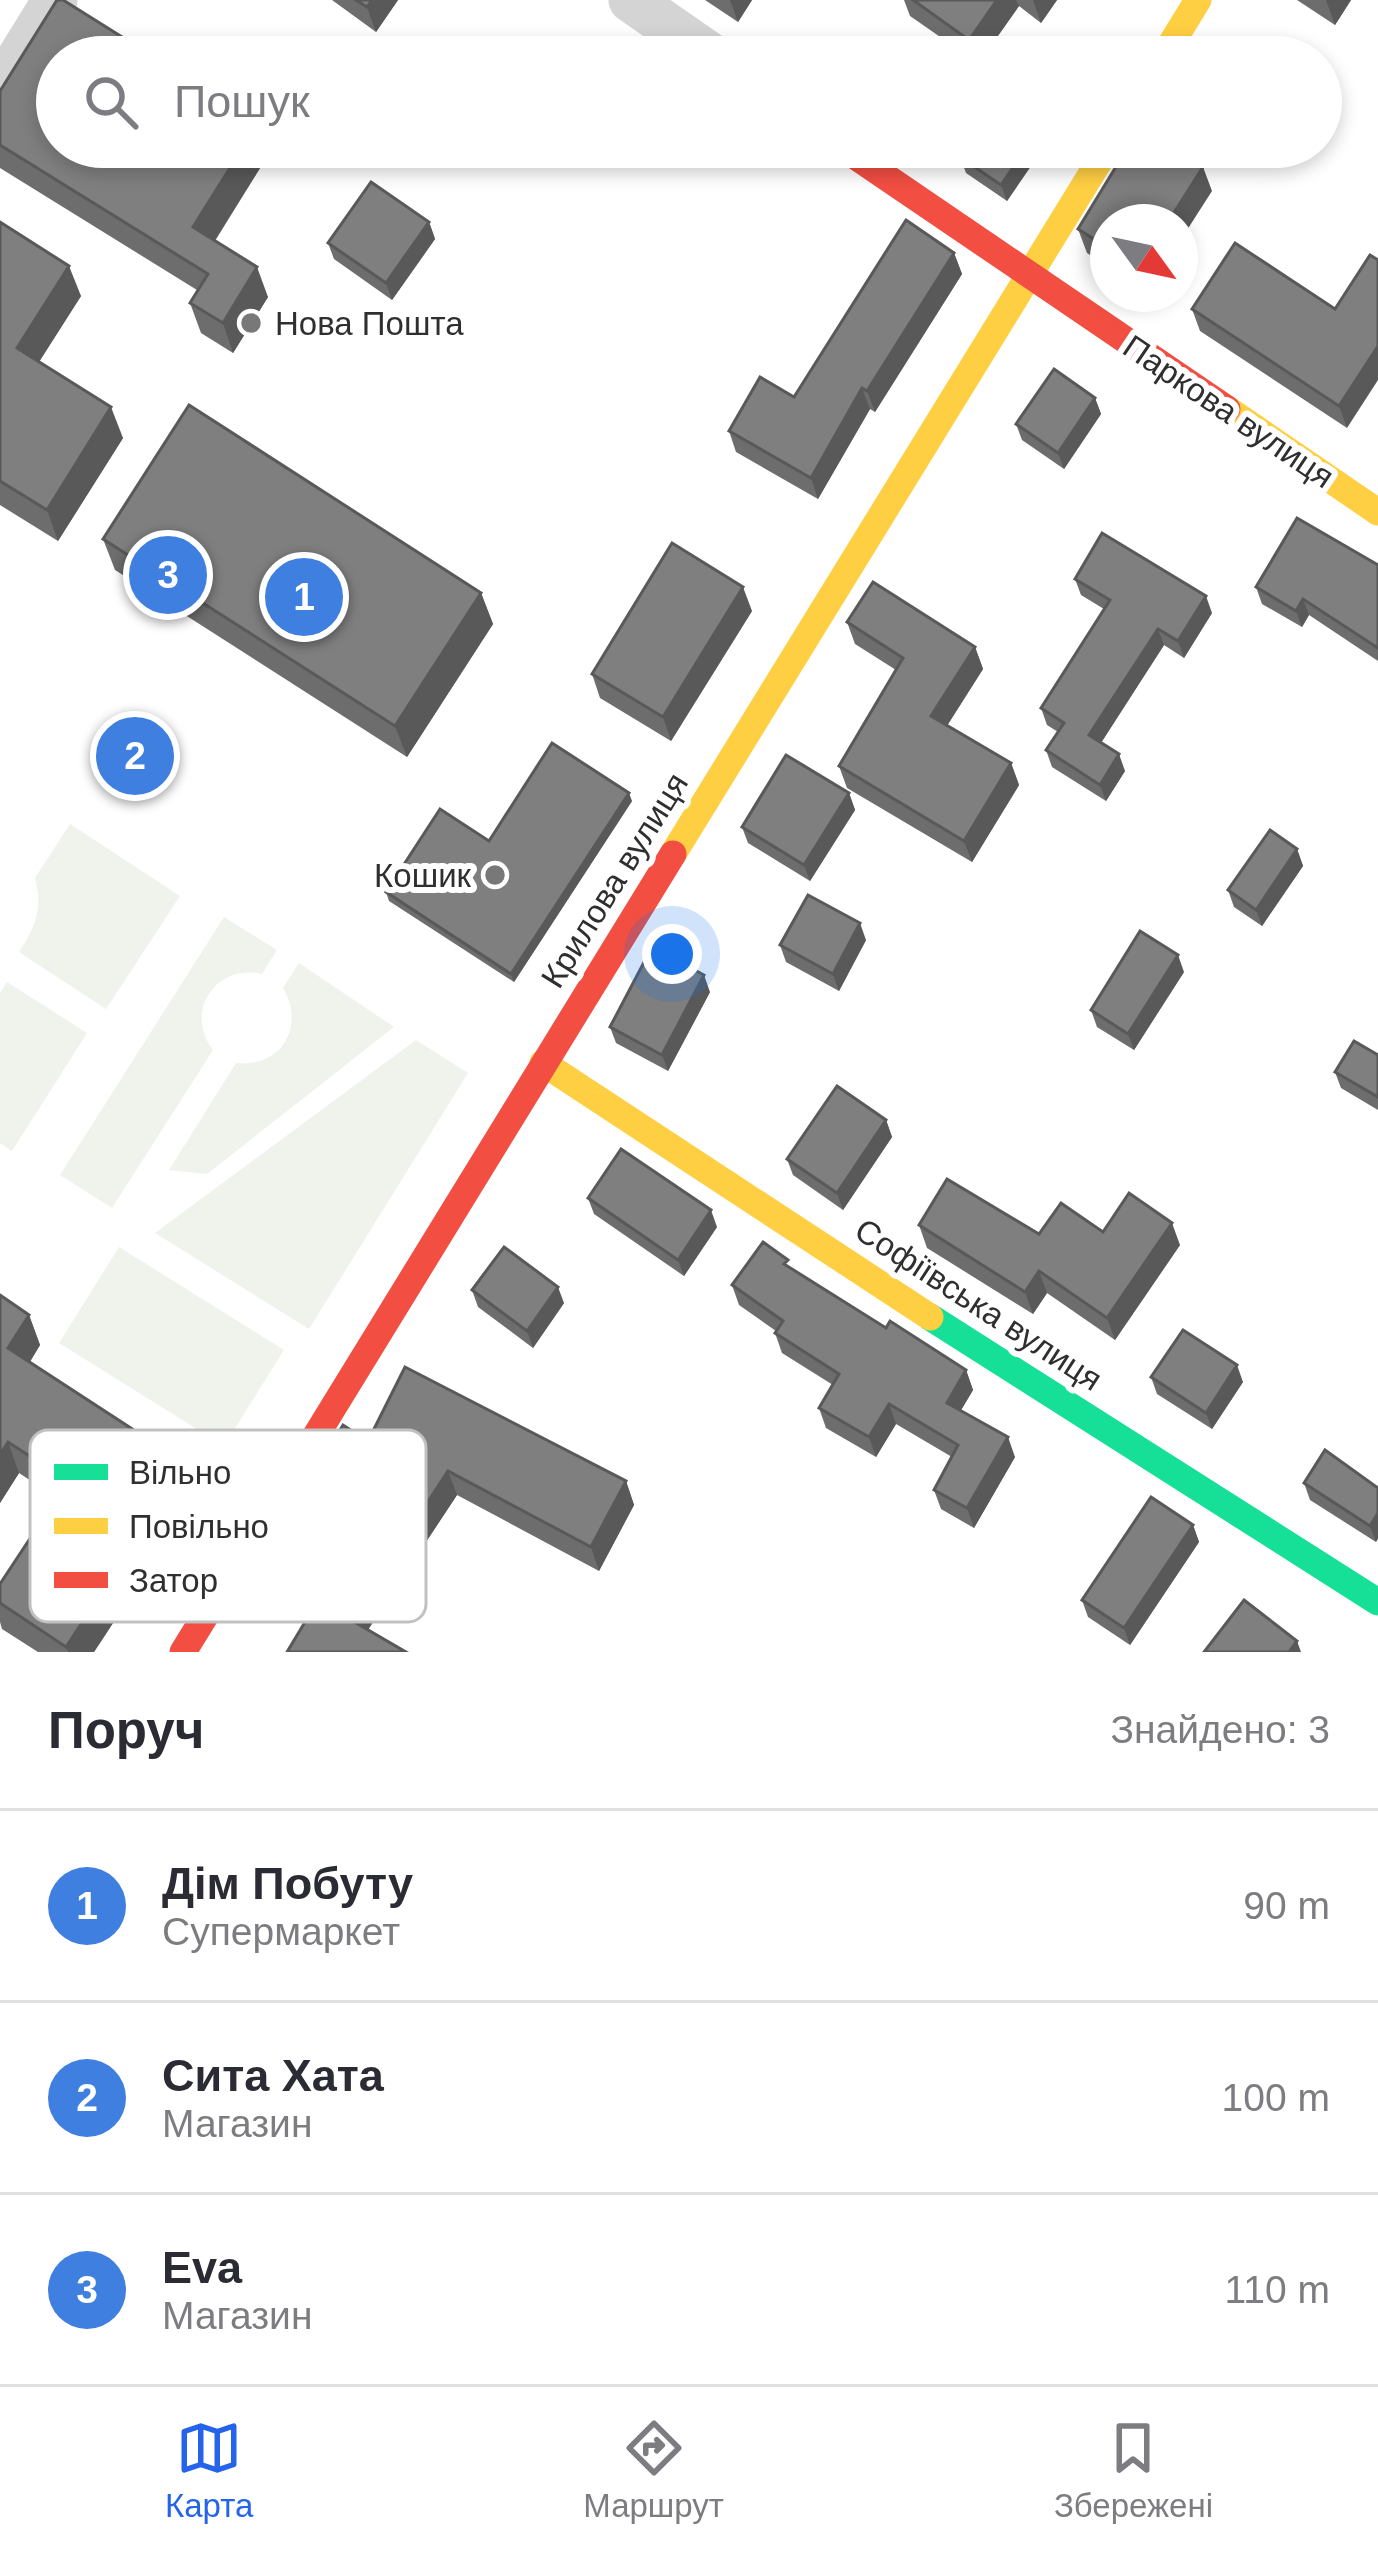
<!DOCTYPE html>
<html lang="uk">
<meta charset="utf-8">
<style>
body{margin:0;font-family:Arial,sans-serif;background:#f7f7f7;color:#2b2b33}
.compass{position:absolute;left:1090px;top:204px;width:108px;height:108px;border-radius:50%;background:#fff;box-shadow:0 6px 18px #0003;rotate:123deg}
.you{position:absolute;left:672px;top:954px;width:42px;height:42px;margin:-30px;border:9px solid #fff;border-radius:50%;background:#1a73e8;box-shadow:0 0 0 18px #1a73e833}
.badge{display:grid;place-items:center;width:78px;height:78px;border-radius:50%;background:#2563eb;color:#fff;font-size:39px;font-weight:700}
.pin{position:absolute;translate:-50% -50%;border:6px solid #fff;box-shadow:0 3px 12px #0006}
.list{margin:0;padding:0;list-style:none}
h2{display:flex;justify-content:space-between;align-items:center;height:156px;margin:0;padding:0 48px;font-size:51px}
h2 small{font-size:39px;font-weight:400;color:#7c7c81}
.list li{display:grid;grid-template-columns:78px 1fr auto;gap:36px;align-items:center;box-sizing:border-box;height:192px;padding:0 48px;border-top:3px solid #e1e1e2}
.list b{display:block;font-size:45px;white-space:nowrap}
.list p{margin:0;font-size:39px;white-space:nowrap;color:#7c7c81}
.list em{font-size:39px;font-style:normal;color:#7c7c81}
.icon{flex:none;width:66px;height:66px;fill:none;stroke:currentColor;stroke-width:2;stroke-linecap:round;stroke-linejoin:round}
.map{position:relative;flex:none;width:1378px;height:1652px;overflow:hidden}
.search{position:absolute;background:#fff;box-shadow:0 6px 18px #0003;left:36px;right:36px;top:36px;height:132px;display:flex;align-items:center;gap:30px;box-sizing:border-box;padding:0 42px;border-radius:66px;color:#7c7c81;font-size:45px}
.sheet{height:732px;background:#fff}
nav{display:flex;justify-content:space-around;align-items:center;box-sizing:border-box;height:168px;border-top:3px solid #e1e1e2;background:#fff;font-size:33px;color:#7c7c81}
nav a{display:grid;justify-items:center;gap:6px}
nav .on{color:#2563eb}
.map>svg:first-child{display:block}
.green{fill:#f0f2ec}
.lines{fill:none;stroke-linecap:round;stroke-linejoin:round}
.street{stroke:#d4d4d4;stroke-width:45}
.fast{stroke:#16e098;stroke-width:27}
.slow{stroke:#ffcf43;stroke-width:27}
.jam{stroke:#f24e42;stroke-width:27}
.wall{fill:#6d6d6d}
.shaded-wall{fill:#595959}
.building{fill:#7f7f7f;stroke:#595959;stroke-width:3}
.poi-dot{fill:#787878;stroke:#fff;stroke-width:4.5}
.labels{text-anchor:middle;stroke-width:12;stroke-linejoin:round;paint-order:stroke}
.poi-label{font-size:33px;fill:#2f2f2f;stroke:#fff;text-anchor:start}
.street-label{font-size:33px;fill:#2f2f2f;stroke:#fff}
.key{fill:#fff;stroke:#c1c1c1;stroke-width:3}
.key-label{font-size:33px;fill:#2f2f2f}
</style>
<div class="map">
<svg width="1378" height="1652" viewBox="0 0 1378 1652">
<rect width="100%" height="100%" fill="#fff"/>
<g class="green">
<path d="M 70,824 L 180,896 L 106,1009 L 19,952 C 36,926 43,909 35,878 Z"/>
<path d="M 224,917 L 277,950 L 262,974 C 215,963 184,1012 213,1050 L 112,1208 L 60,1175 Z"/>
<path d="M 299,963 L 394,1027 L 207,1174 L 169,1170 L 236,1063 C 281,1068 306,1026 283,988 Z"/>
<path d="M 7,982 L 87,1033 L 12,1151 L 0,1143 L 0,993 Z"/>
<path d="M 416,1040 L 468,1073 L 309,1329 L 155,1233 Z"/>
<path d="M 119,1247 L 284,1350 L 224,1446 L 59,1343 Z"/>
</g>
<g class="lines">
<g class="street">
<path d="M 631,0 L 713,57"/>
<path d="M 0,89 L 55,0"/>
</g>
<path class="fast" d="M 930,1317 L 1378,1602"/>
<g class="slow">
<path d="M 1163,57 L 1198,0"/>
<path d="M 1227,409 L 1378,512"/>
<path d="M 673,854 L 1108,147"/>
<path d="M 543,1063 L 930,1317"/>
</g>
<g class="jam">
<path d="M 842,147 L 1227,409"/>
<path d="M 183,1652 L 673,854"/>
</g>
</g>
<g class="wall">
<path d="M 332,0 L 398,0 L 376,32 Z"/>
<path d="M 705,0 L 752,0 L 738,22 Z"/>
<path d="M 904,0 L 1057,0 L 1041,23 L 1019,6 L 983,57 L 969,57 L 910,16 Z"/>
<path d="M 1297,0 L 1351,0 L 1335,25 Z"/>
<path d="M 0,91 L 57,147 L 268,147 L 270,152 L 215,241 L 268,297 L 233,353 L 201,333 L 190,303 L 197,290 L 0,168 Z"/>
<path d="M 1044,147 L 1007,201 L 966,173 L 960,157 Z"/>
<path d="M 1212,191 L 1108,222 L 1108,267 L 1087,253 L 1078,229 Z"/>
<path d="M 0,222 L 81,296 L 39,362 L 123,438 L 58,541 L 0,505 Z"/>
<path d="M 429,222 L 435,239 L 392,300 L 334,259 L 328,243 Z"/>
<path d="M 954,253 L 962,274 L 875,412 L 870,409 L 818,499 L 736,452 L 729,431 L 794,397 Z"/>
<path d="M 1192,309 L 1335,309 L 1347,428 L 1200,331 Z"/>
<path d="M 1095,398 L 1101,414 L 1064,469 L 1022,440 L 1016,424 Z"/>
<path d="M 103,539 L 481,593 L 493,624 L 407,757 L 115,570 Z"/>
<path d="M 1378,565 L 1378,661 L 1309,615 L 1302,627 L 1262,604 L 1256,587 Z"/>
<path d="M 1075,579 L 1212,613 L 1184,658 L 1164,645 L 1101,743 L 1125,771 L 1106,801 L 1052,767 L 1046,750 L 1058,732 L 1047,725 L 1041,708 L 1104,609 L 1081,595 Z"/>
<path d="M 752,611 L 671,741 L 600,698 L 592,674 Z"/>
<path d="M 847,622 L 975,647 L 983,669 L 947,726 L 1011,763 L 1019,785 L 972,862 L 847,788 L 839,766 L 896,670 L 855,644 Z"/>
<path d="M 849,793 L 855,810 L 810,881 L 748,843 L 742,827 Z"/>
<path d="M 632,801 L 514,982 L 389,901 L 386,892 L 489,841 Z"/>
<path d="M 1297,849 L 1303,866 L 1262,926 L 1234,907 L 1228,890 Z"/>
<path d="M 866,940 L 839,991 L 786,962 L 780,945 Z"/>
<path d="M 1184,972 L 1134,1050 L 1097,1027 L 1091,1010 Z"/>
<path d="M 710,992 L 668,1071 L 616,1043 L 610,1027 Z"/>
<path d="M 1378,1055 L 1378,1110 L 1341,1088 L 1335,1072 Z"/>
<path d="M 886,1120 L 892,1137 L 843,1210 L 793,1175 L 787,1159 Z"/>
<path d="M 588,1198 L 717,1227 L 684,1276 L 594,1214 Z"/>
<path d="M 919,1225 L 1039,1234 L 1103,1232 L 1180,1245 L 1115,1340 L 1047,1293 L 1033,1314 L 927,1248 Z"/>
<path d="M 791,1269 L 886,1328 L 966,1370 L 973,1390 L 961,1410 L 1015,1457 L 974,1528 L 941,1509 L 934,1490 L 952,1457 L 896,1424 L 876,1457 L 826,1428 L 819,1408 L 833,1385 L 782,1353 L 775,1333 L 776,1331 L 739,1305 L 732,1285 Z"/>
<path d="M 472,1290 L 564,1303 L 533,1348 L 478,1307 Z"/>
<path d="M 0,1295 L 29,1315 L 40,1345 L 30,1362 L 186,1464 L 197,1495 L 94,1652 L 38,1652 L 2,1629 L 0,1622 L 0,1584 L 57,1498 L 19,1473 L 0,1503 Z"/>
<path d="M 1151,1377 L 1243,1382 L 1212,1429 L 1157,1394 Z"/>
<path d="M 368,1441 L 626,1481 L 634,1505 L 599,1571 L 457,1495 L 368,1630 L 287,1652 L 327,1585 L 285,1557 L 277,1534 Z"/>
<path d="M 1304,1483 L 1378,1488 L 1376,1542 L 1310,1500 Z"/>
<path d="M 1193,1525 L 1199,1542 L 1130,1645 L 1088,1617 L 1082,1600 Z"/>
</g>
<g class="shaded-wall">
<path d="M 372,0 L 398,0 L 376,32 L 367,7 Z"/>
<path d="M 730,0 L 752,0 L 738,22 Z"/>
<path d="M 997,0 L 1016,0 L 1019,6 L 983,57 L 976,57 L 969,40 Z"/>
<path d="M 1033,0 L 1057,0 L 1041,23 Z"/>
<path d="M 1326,0 L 1351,0 L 1335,25 Z"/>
<path d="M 243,147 L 268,147 L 270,152 L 204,257 L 193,227 Z"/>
<path d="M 1027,147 L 1044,147 L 1007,201 L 1001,185 Z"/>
<path d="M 1203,167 L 1212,191 L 1180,241 L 1180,222 L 1168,222 Z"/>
<path d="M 429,222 L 435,239 L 392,300 L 386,283 Z"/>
<path d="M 954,253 L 962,274 L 875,412 L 867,391 Z"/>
<path d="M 69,266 L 81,296 L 28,379 L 17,348 Z"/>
<path d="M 257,267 L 268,297 L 233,353 L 223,323 Z"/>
<path d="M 1378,346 L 1378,380 L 1347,428 L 1339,406 Z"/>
<path d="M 862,388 L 870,409 L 818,499 L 811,478 Z"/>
<path d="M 1095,398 L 1101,414 L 1064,469 L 1058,453 Z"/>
<path d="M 111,407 L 123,438 L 58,541 L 47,510 Z"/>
<path d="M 743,587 L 752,611 L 671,741 L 663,717 Z"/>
<path d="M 481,593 L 493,624 L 407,757 L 395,726 Z"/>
<path d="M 1206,596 L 1212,613 L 1184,658 L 1178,641 Z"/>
<path d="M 1303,599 L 1309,615 L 1302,627 L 1296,611 Z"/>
<path d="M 1158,629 L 1164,645 L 1095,752 L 1089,735 Z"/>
<path d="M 975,647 L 983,669 L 939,738 L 931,716 Z"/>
<path d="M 1119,754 L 1125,771 L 1106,801 L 1100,785 Z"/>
<path d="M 1011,763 L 1019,785 L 972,862 L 964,841 Z"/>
<path d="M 629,793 L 632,801 L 514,982 L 511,974 Z"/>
<path d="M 849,793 L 855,810 L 810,881 L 804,865 Z"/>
<path d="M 1297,849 L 1303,866 L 1262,926 L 1256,910 Z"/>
<path d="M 860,923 L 866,940 L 839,991 L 833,974 Z"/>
<path d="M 1178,955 L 1184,972 L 1134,1050 L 1128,1034 Z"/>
<path d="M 704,975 L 710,992 L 668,1071 L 662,1055 Z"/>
<path d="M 886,1120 L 892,1137 L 843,1210 L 837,1193 Z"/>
<path d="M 711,1210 L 717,1227 L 684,1276 L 678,1260 Z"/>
<path d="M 1172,1223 L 1180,1245 L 1115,1340 L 1107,1318 Z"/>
<path d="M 1039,1271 L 1047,1293 L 1033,1314 L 1025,1292 Z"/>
<path d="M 558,1287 L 564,1303 L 533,1348 L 527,1331 Z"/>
<path d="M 29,1315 L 40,1345 L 19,1379 L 8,1348 Z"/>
<path d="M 1237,1365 L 1243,1382 L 1212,1429 L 1206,1413 Z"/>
<path d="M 966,1370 L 973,1390 L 954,1422 L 947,1403 Z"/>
<path d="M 889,1404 L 896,1424 L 876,1457 L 869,1437 Z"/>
<path d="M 1008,1437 L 1015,1457 L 974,1528 L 967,1508 Z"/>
<path d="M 8,1442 L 19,1473 L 0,1503 L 0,1455 Z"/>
<path d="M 186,1464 L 197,1495 L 94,1652 L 68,1652 L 66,1647 Z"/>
<path d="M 448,1471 L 457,1495 L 359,1643 L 351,1620 Z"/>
<path d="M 626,1481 L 634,1505 L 599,1571 L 591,1547 Z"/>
<path d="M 1378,1513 L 1378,1539 L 1376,1542 L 1370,1526 Z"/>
<path d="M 1193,1525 L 1199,1542 L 1130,1645 L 1124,1628 Z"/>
<path d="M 1297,1641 L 1301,1652 L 1289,1652 Z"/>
</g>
<g class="building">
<path d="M 57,0 L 63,0 L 154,57 L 57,57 L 57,147 L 243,147 L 193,227 L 257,267 L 223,323 L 190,303 L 208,274 L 0,145 L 0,91 Z"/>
<path d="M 356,0 L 372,0 L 367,7 Z"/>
<path d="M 913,0 L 997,0 L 969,40 Z"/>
<path d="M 966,147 L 1027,147 L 1001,185 L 960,157 Z"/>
<path d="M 1128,147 L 1172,147 L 1203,167 L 1168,222 L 1108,222 L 1108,248 L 1078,229 Z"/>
<path d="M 371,182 L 429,222 L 386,283 L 328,243 Z"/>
<path d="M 906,220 L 954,253 L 867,391 L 862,388 L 811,478 L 729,431 L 760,377 L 794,397 Z"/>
<path d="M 0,222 L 69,266 L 17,348 L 111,407 L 47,510 L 0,481 Z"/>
<path d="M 1235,243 L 1335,309 L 1370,255 L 1378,260 L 1378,346 L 1339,406 L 1192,309 Z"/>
<path d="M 1054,369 L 1095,398 L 1058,453 L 1016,424 Z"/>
<path d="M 189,405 L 481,593 L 395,726 L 103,539 Z"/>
<path d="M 1297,518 L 1378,565 L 1378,648 L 1303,599 L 1296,611 L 1256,587 Z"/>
<path d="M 1102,533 L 1206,596 L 1178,641 L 1158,629 L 1089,735 L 1119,754 L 1100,785 L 1046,750 L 1064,723 L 1041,708 L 1110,600 L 1075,579 Z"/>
<path d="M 672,543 L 743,587 L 663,717 L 592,674 Z"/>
<path d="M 873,582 L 975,647 L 931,716 L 1011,763 L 964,841 L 839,766 L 903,658 L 847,622 Z"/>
<path d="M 552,743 L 629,793 L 511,974 L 386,892 L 440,809 L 489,841 Z"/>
<path d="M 786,755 L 849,793 L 804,865 L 742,827 Z"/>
<path d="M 1270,830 L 1297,849 L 1256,910 L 1228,890 Z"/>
<path d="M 808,895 L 860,923 L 833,974 L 780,945 Z"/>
<path d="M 1140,931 L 1178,955 L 1128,1034 L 1091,1010 Z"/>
<path d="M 652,947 L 704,975 L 662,1055 L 610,1027 Z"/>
<path d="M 1354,1041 L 1378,1055 L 1378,1097 L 1335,1072 Z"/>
<path d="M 837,1086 L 886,1120 L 837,1193 L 787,1159 Z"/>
<path d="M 621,1149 L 711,1210 L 678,1260 L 588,1198 Z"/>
<path d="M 947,1179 L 1039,1234 L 1061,1203 L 1103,1232 L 1129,1193 L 1172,1223 L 1107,1318 L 1039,1271 L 1025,1292 L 919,1225 Z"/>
<path d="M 763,1242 L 788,1260 L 784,1264 L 886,1328 L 890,1321 L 966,1370 L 947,1403 L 1008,1437 L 967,1508 L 934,1490 L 958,1445 L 889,1404 L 869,1437 L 819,1408 L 839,1374 L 775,1333 L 783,1321 L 732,1285 Z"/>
<path d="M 504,1247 L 558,1287 L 527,1331 L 472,1290 Z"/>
<path d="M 0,1295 L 29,1315 L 8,1348 L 186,1464 L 66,1647 L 0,1603 L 0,1584 L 68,1481 L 8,1442 L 0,1455 Z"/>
<path d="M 1183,1330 L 1237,1365 L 1206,1413 L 1151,1377 Z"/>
<path d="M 405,1367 L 626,1481 L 591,1547 L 448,1471 L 351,1620 L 406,1652 L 287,1652 L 335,1572 L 277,1534 L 343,1425 L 368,1441 Z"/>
<path d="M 1325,1450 L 1378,1488 L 1378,1513 L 1370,1526 L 1304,1483 Z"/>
<path d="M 1151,1497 L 1193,1525 L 1124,1628 L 1082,1600 Z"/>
<path d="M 1244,1600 L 1297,1641 L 1289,1652 L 1204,1652 Z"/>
</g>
<g class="poi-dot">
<circle cx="251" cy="323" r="12"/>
<circle cx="495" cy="875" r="12"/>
</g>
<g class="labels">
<g class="poi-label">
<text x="275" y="335">Нова Пошта</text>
<text x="471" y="887" text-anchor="end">Кошик</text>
</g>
<g class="street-label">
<text transform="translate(1229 411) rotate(34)" y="12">Паркова вулиця</text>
<text transform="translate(614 880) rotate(-58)" y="12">Крилова вулиця</text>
<text transform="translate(979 1304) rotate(33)" y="12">Софіївська вулиця</text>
</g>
</g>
<rect x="30" y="1430" width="396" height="192" rx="18" class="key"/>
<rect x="54" y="1464" width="54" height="16" fill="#16e098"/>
<rect x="54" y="1518" width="54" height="16" fill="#ffcf43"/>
<rect x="54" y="1572" width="54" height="16" fill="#f24e42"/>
<g class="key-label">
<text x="129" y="1484">Вільно</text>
<text x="129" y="1538">Повільно</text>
<text x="129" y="1592">Затор</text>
</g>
</svg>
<svg class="compass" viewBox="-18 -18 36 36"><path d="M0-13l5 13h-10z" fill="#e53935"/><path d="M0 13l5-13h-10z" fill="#7c7c81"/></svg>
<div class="you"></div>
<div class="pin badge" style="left:304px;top:597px;background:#3f7fe0">1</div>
<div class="pin badge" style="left:135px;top:756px;background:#3f7fe0">2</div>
<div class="pin badge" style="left:168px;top:575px;background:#3f7fe0">3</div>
<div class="search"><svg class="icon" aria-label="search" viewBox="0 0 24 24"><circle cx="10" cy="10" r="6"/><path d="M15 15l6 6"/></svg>Пошук</div>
</div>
<section class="sheet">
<h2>Поруч<small>Знайдено: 3</small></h2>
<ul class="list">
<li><span class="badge" style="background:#3f7fe0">1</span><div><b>Дім Побуту</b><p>Супермаркет</p></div><em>90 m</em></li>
<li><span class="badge" style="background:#3f7fe0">2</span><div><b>Сита Хата</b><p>Магазин</p></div><em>100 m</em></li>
<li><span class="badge" style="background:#3f7fe0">3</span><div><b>Eva</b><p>Магазин</p></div><em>110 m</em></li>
</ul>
</section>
<nav>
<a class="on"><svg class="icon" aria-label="map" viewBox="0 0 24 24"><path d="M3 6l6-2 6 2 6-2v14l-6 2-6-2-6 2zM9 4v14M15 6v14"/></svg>Карта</a>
<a><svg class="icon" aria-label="directions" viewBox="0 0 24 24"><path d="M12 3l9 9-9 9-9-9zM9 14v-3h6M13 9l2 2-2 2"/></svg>Маршрут</a>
<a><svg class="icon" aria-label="saved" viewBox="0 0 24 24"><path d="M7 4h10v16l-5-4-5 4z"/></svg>Збережені</a>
</nav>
